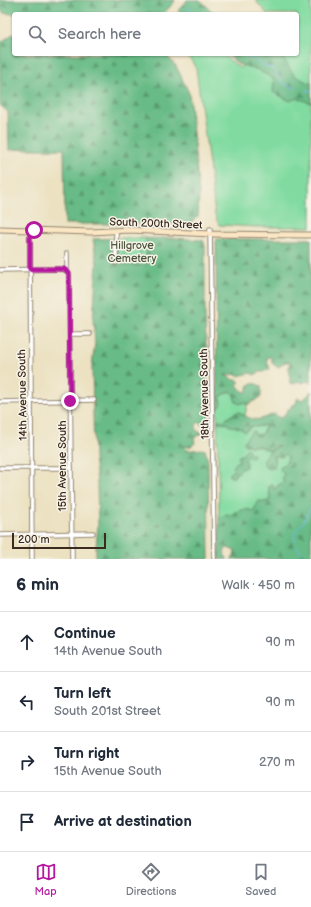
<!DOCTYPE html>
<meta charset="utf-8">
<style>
body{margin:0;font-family:"Balsamiq Sans",sans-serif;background:#f2f2f3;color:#1f2937}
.scale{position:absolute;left:12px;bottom:10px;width:94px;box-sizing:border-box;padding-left:4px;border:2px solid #3b2a1e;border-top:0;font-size:11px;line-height:14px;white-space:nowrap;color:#3b2a1e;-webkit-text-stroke:3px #f7f3e8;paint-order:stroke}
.stop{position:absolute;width:12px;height:12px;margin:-9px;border:3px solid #b5179e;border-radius:50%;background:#fff}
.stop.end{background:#b5179e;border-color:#fff;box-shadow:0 1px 4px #0008}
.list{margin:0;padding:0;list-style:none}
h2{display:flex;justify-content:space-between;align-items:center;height:52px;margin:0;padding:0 16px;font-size:17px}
h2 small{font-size:13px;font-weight:400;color:#747a83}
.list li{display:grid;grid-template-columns:26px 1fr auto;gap:12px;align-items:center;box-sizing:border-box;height:60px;padding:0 16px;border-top:1px solid #e0e1e3}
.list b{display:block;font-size:15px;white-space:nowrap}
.list p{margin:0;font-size:13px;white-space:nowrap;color:#747a83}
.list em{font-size:13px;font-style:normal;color:#747a83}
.icon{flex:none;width:22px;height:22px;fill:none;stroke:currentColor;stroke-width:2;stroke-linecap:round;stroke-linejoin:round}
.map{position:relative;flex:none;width:311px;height:559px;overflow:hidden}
.search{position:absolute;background:#fff;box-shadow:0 1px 3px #0004;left:12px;right:12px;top:12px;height:44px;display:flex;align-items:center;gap:10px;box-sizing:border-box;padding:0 14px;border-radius:4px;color:#747a83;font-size:15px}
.sheet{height:292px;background:#fff}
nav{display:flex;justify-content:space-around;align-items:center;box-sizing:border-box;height:56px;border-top:1px solid #e0e1e3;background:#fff;font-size:11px;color:#747a83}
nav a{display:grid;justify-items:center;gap:2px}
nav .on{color:#b5179e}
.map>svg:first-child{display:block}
.green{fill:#81dba0;stroke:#5e825f}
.forest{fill:url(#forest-firs);stroke:#527252}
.cemetery{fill:url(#cemetery-stones);stroke:#5e825f}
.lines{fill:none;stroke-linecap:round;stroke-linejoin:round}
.stream{stroke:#73bdec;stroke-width:1}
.minor-casing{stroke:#948670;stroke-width:5.5}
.secondary-casing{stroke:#948670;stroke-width:7}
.minor{stroke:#fff;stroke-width:3.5}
.secondary{stroke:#fbe6c4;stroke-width:5}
.route{stroke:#b5179e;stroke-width:5}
.labels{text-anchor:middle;stroke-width:3;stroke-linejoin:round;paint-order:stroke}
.street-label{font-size:11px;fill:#3b2a1e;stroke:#f7f3e8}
.park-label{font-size:11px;fill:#4c563e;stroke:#f7f3e8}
</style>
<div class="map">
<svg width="311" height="559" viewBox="0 0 311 559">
<defs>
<pattern id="forest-firs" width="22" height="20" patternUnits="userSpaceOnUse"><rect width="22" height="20" fill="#68bb86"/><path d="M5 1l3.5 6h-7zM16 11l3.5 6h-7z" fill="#57986d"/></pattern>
<pattern id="cemetery-stones" width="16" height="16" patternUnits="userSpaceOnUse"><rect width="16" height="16" fill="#81dba0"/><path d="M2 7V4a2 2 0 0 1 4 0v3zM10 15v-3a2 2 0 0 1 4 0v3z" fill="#70bc89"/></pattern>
</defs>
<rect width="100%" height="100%" fill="#f7f3e8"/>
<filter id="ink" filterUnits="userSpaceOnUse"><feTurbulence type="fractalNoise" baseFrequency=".025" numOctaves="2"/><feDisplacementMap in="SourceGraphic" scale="8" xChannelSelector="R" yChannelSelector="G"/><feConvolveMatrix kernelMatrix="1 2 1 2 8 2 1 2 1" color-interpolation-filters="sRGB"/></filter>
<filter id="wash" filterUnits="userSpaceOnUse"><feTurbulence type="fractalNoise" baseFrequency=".012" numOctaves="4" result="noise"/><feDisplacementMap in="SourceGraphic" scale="16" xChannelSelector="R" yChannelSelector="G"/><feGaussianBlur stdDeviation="0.9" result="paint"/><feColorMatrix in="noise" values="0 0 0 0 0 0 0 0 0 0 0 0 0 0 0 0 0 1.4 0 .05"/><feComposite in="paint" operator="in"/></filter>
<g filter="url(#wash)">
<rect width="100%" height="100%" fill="#ece2c2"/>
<g class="green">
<path d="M 256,0 L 311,0 L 311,227 L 258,227 L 219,225 L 215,215 L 211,179 L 196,68 L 187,54 L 222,54 L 240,68 L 257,54 L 297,54 L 297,14 L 267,14 L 257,2 Z"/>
<path d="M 231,391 L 233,393 L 236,402 L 244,402 L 247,405 L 245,416 L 239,412 C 232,413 229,418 222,421 L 222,423 L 227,422 L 228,425 C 232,427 234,426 237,427 C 243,429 241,430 249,429 L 252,426 L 255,427 L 267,425 L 262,434 L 255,435 L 249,446 C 256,445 263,448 269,450 L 276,445 L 280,446 L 276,447 L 266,456 L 275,460 L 273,456 L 274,456 L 285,454 L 288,457 L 287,462 L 280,467 L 284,473 L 283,476 L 284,482 L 277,486 L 276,489 L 274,489 L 269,487 L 270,500 L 266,502 L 259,501 L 253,511 C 244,508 237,511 230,516 L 225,515 L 219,517 L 217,406 L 218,408 L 221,396 Z"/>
</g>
<g class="forest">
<path d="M 0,0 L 175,0 L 173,4 L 163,14 L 14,14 L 3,13 L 0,8 Z"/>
<path d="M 187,0 L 200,0 L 215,14 L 184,14 L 178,11 Z"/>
<path d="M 14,33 L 14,54 L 165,54 L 176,66 L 189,93 L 199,193 L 198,216 L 190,224 L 65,224 L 64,149 L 23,149 L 9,150 L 8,112 L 0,105 L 0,43 Z"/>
<path d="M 227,54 L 257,54 L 264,58 L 283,58 L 294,75 L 308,83 L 311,83 L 311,103 L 297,98 L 290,101 L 273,92 L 274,79 L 256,69 L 238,64 Z"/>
<path d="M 174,238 L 203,240 L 205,246 L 205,318 L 209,418 L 202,425 L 199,422 L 196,425 L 196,429 L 198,432 L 203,433 L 194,438 L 195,443 L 191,446 L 184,447 L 187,450 C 193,451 200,448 205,450 L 208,461 L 209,559 L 96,559 L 96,547 L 98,524 L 97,482 L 94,457 L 92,367 L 95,342 L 93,320 L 97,263 L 93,239 Z"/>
<path d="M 216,239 L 311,239 L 311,383 L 306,381 L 303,383 L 298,381 L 293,384 L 290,383 C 289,380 290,379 290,375 C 290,371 288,369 290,364 L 289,362 L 285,362 L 279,367 C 274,365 271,365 272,358 L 269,357 L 267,358 L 267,361 L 270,369 L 263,372 L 260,372 L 254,375 L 251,373 L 238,376 L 234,374 L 230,375 L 225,375 L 234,380 L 238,380 L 240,382 L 237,384 C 239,388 242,392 247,392 L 249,385 C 254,383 257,383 261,387 L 261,397 L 247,405 L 244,402 L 240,404 L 236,402 L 233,393 L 231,391 L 221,396 L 220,400 L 222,403 L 220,407 L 218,408 L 217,406 Z"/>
<path d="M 311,391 L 311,559 L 231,559 L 234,557 L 235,551 L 228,548 L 225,549 C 224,553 224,556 228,559 L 219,559 L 219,517 L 225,515 L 230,516 C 236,510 245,508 253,511 L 259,501 L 266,502 L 270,500 L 269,487 L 270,484 L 273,484 L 274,489 L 276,489 L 277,486 L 284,482 L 282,478 L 284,473 L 281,471 L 280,467 L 287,462 L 288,457 L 285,454 L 282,457 L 273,456 L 275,463 L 274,467 L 269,469 L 266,467 L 264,464 L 264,459 L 270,451 L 279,446 L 276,445 C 270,455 267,447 259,446 C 254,446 250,446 245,445 L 244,442 L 251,432 L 254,431 L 255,435 L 262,434 L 266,425 L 255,427 L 252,426 L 245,432 C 243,430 240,428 237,427 C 233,426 230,427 227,423 L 225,424 L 218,422 L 220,419 L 222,421 C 230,418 232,413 239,412 C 254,422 258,421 274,414 L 280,418 L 283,417 L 288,409 L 290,409 L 292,405 L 296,404 L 297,399 L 299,398 L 302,400 L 308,396 Z"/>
<path d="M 247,448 L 249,450 L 248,453 L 252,453 L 253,456 C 251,458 249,458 246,457 L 245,459 L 246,461 L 246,467 L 241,469 L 238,473 L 236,473 L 234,477 L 231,477 L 229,476 L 229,473 L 234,471 L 233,468 L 236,462 L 239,461 L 238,457 L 241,455 L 244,454 L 245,450 Z"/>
</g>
<rect class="cemetery" x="118" y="238" width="28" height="27"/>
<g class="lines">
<g class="stream">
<path d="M 187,6 L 189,9 L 196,14"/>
<path d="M 241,54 L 252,58 L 258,63 L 273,69 L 284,84 L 297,89"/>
<path d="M 306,90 L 311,91"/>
<path d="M 307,559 C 300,553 291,540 296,531 C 298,527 302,525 304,521 C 307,517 307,512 311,507"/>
</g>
</g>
</g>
<g filter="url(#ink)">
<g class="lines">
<g class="minor-casing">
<g id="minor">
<path d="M 210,229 L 214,559"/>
<path d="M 30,230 L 32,559"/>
<path d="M 67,253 L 67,271 L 69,274 L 72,559"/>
<path d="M 116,263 L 116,231"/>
<path d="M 0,270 L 62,269 L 67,271"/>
<path d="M 70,334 L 90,334"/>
<path d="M 0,402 L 94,400"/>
<path d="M 0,468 L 71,468"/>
<path d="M 0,535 L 93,533"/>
</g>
</g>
<g class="secondary-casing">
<path id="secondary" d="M 0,229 L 90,232 L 130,230 L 211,234 L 311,235"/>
</g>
<use href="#minor" class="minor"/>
<use href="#secondary" class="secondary"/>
</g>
</g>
<g class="lines" filter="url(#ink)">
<path class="route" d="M 34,230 L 30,230 L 30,269 L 64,269 L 67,271 L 69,274 L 70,401"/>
</g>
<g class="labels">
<g class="street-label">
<text transform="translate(156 223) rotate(2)" y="4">South 200th Street</text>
<text transform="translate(204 394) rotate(-91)" y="4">18th Avenue South</text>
<text transform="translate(22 395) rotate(-91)" y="4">14th Avenue South</text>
<text transform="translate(62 466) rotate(-90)" y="4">15th Avenue South</text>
</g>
<g class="park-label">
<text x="132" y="249">Hillgrove<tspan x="132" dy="13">Cemetery</tspan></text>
</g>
</g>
</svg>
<div class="scale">200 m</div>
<div class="stop" style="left:34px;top:230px"></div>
<div class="stop end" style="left:70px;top:401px"></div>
<div class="search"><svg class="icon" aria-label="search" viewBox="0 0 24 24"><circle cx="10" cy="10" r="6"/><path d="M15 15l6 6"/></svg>Search here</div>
</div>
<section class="sheet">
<h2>6 min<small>Walk · 450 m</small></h2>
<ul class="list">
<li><svg class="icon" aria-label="ahead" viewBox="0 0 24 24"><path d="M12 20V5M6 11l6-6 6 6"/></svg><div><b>Continue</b><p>14th Avenue South</p></div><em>90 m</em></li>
<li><svg class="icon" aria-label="left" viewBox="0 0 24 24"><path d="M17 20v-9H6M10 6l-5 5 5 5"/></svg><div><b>Turn left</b><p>South 201st Street</p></div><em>90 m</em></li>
<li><svg class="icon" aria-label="right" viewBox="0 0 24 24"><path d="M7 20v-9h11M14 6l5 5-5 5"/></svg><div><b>Turn right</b><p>15th Avenue South</p></div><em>270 m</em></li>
<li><svg class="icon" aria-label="arrive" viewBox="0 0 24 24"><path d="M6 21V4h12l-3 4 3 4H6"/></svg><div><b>Arrive at destination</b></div></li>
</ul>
</section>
<nav>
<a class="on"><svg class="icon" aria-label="map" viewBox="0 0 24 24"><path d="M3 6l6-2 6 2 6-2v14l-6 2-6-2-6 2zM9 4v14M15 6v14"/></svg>Map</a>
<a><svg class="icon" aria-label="directions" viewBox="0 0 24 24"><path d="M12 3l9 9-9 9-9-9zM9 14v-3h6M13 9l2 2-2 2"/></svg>Directions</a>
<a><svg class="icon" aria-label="saved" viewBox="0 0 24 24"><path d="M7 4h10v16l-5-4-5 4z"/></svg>Saved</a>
</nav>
